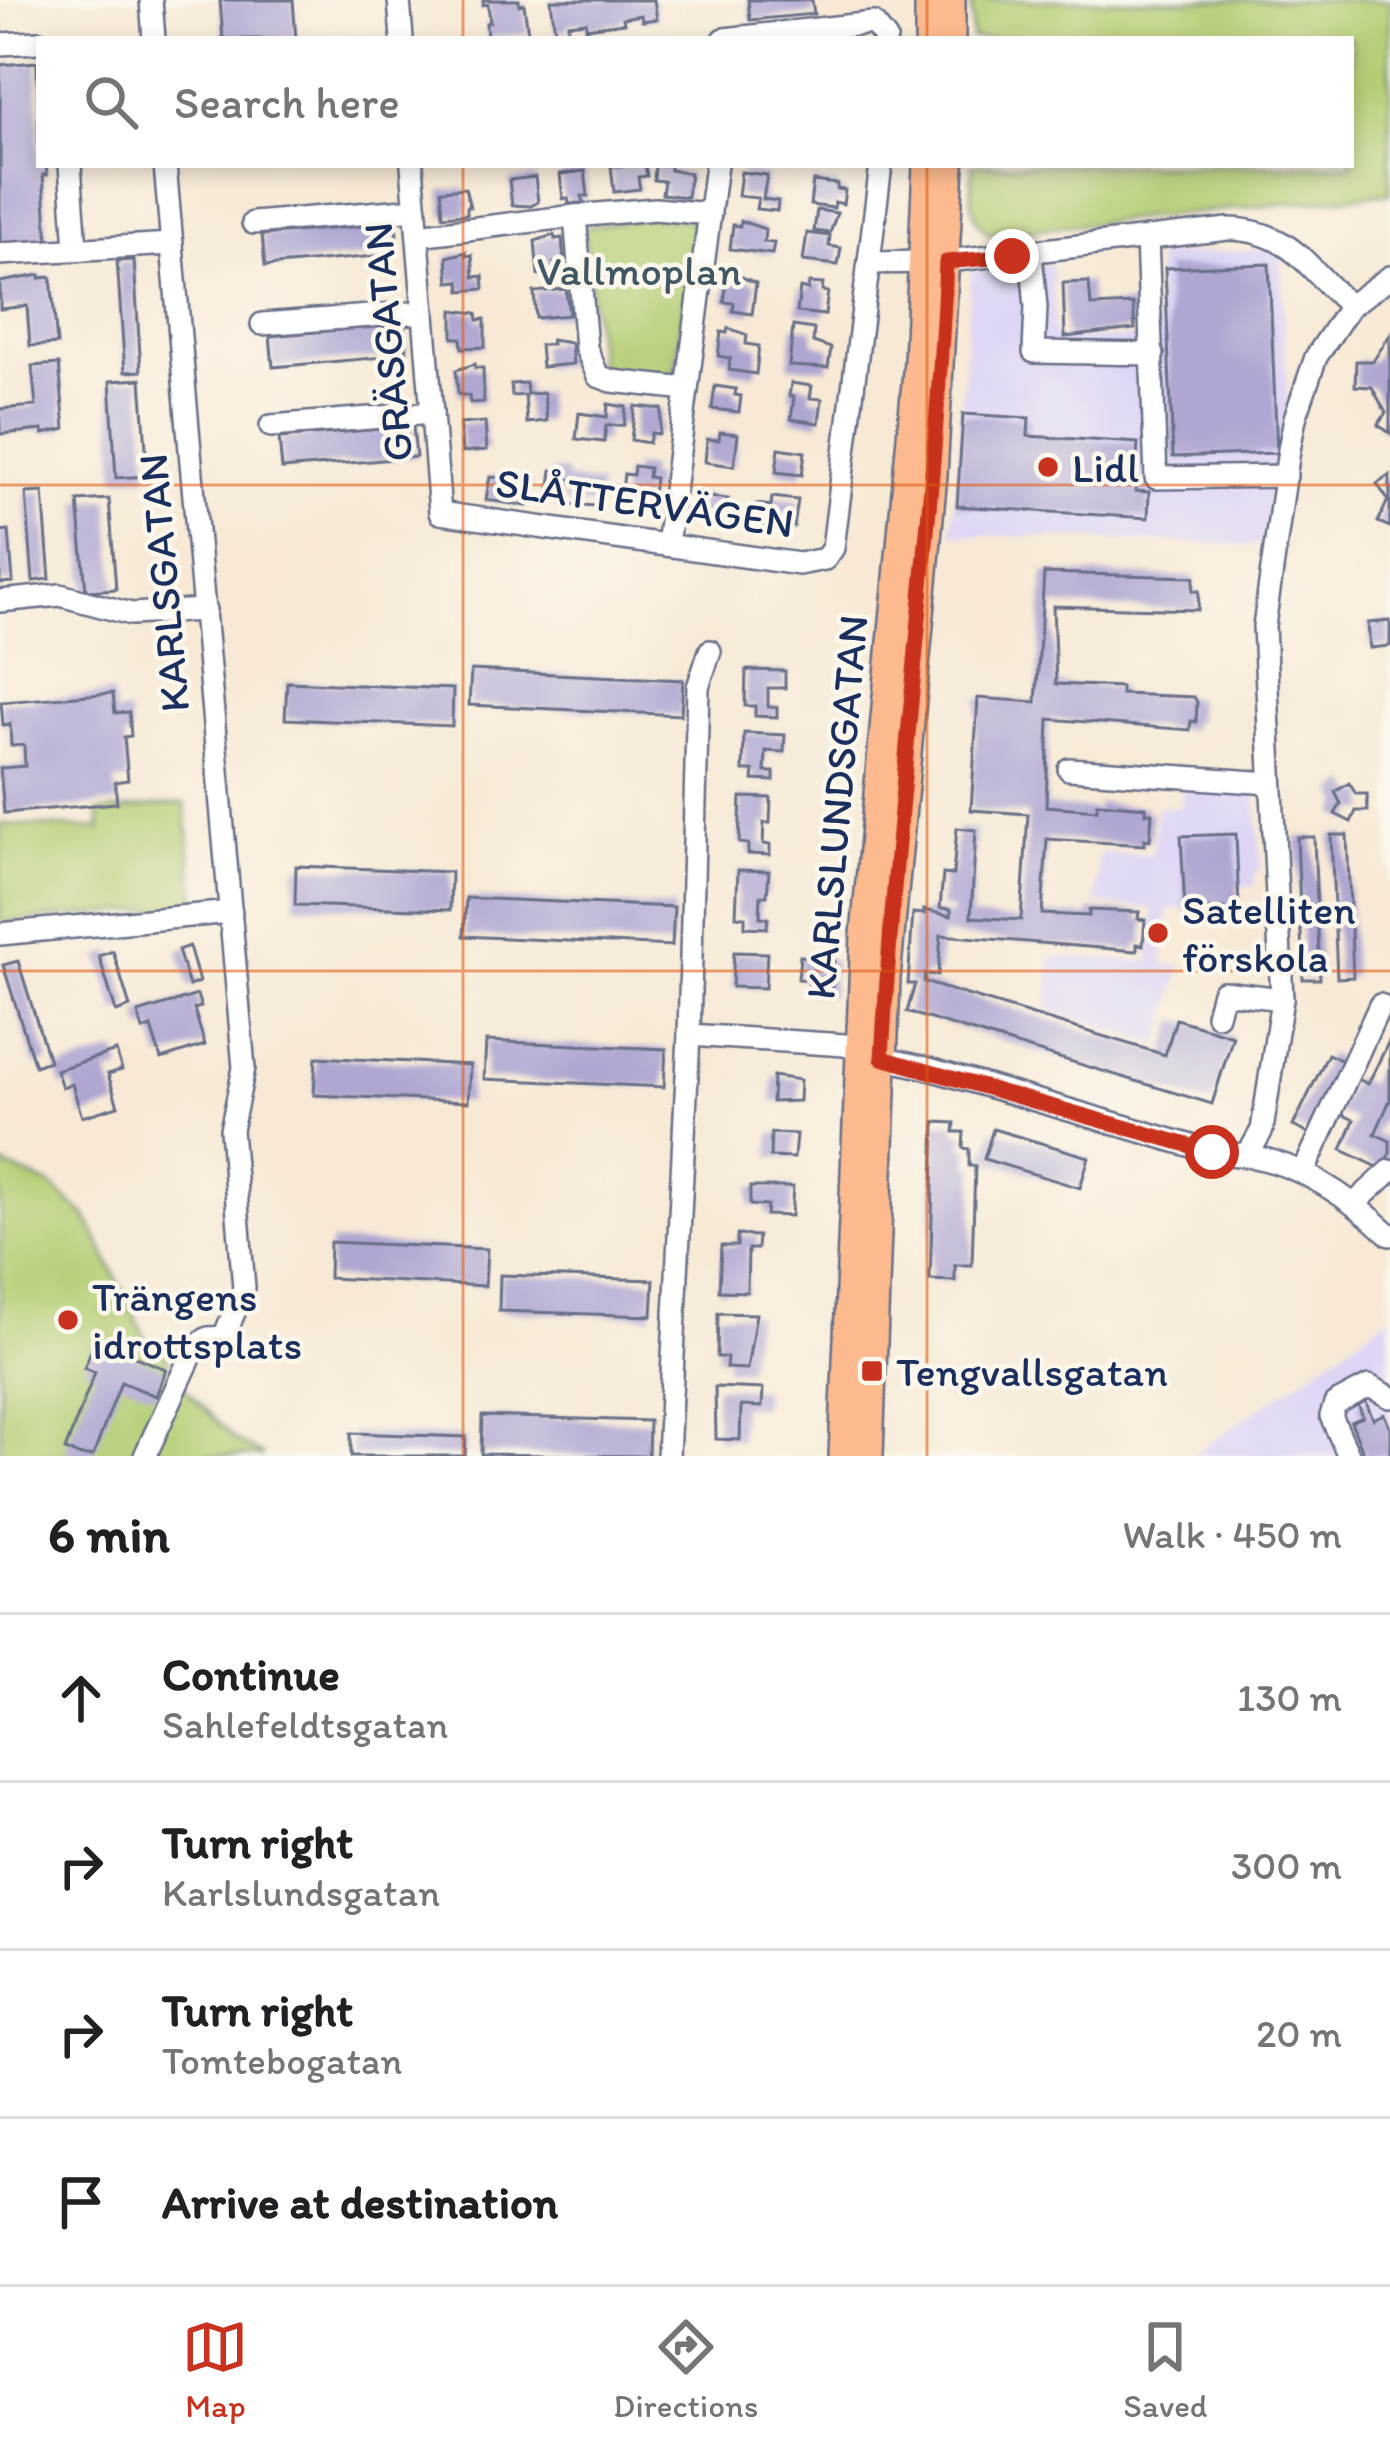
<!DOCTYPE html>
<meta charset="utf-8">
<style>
body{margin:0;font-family:Itim,sans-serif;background:#f2f2f2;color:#202124}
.stop{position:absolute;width:36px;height:36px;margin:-27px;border:9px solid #c8321e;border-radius:50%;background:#fff}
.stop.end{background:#c8321e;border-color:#fff;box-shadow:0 3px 12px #0008}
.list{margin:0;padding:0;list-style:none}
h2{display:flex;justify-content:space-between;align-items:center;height:156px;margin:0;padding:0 48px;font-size:51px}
h2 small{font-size:39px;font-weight:400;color:#757577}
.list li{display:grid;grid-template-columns:78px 1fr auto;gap:36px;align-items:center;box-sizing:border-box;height:168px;padding:0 48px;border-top:3px solid #e0e0e0}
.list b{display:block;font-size:45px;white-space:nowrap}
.list p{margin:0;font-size:39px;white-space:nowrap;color:#757577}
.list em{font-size:39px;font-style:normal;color:#757577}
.icon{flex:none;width:66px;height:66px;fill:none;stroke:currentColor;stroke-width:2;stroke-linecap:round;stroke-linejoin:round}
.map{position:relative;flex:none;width:1390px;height:1456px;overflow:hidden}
.search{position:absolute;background:#fff;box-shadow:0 6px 18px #0003;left:36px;right:36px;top:36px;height:132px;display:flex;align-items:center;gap:30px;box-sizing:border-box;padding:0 42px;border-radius:0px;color:#757577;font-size:45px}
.sheet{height:828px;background:#fff}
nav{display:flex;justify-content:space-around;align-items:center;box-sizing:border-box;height:168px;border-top:3px solid #e0e0e0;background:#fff;font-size:33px;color:#757577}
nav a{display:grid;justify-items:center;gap:6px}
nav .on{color:#c8321e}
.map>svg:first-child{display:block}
.built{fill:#ded5f5}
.green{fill:#b4ce74;stroke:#687e69;stroke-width:3}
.building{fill:#afa6d2}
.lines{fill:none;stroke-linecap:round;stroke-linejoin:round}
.minor-casing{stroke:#687088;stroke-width:26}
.major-casing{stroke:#687088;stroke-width:32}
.minor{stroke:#fff;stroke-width:21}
.major{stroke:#fcba8e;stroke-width:27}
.route{stroke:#c8321e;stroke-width:15}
.grid{fill:none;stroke:#de5710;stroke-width:3;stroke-opacity:0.55}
.poi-dot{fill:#c8321e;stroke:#fbf7ec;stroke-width:4.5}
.labels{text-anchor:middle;stroke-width:9;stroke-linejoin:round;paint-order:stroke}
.park-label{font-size:42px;fill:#415764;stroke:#fbf7ec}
.street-label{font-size:42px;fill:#1b2f5e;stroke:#fbf7ec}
.poi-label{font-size:42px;fill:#1b2f5e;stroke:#fbf7ec;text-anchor:start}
</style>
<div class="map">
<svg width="1390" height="1456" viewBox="0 0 1390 1456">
<rect width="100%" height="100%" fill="#fbf7ec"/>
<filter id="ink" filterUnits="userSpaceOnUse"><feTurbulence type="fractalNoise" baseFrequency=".00833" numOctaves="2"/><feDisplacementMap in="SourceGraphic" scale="24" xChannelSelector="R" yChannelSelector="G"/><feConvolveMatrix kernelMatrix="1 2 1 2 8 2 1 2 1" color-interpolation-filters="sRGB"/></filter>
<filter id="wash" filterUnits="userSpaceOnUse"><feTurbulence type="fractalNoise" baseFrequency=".004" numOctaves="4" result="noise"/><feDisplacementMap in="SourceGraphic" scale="48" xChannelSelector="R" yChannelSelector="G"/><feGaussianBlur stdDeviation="2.7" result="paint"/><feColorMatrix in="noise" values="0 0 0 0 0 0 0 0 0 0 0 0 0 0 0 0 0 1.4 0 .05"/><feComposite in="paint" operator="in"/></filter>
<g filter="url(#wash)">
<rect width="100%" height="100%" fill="#f7e9d5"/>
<g class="built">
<path d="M 1281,248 L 1288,416 L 1267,546 L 952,534 L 971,270 L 1052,264 L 1055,339 L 1158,337 L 1156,256 Z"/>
<path d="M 1183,788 L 1256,792 L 1261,870 L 1255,871 L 1255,886 L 1238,887 L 1239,908 L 1168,909 L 1163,965 L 1182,966 L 1160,1045 L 1048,1009 L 1051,956 L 1149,962 L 1153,909 L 1095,904 L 1100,852 L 1152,855 L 1157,807 L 1181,807 Z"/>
<path d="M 1390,1316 L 1390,1456 L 1190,1456 L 1272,1400 Z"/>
</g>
<g class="green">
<path d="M 971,0 L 1390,0 L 1390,193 L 991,234 C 966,220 972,189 972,165 L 1351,165 L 1351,39 L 972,39 Z"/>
<path d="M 650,217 L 696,222 L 673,382 L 599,371 L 584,227 Z"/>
<path d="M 185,803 L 196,906 L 0,922 L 0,824 L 100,829 L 99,812 Z"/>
<path d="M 0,1164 L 50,1185 L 87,1217 L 149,1346 L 161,1342 L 168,1361 L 166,1369 L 235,1440 L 264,1456 L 0,1456 Z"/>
</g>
<g id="blocks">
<g class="building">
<path d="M 220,0 L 293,0 L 296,39 L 223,39 Z"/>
<path d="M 483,0 L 519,0 L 519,5 L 524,4 L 528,33 L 487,38 L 486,23 L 490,22 L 488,4 L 483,5 Z"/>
<path d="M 551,0 L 654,0 L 657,19 L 642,21 L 641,15 L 623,18 L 624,23 L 586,28 L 586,22 L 568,24 L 568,30 L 555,32 Z"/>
<path d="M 748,0 L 812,0 L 814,14 L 750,20 Z"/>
<path d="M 37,62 L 39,165 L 46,165 L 47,175 L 43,175 L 48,240 L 0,244 L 0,65 Z"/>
<path d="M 645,165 L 647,176 L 638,177 L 640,189 L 614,192 L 611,166 Z"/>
<path d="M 655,165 L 670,165 L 670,170 L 690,173 L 687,197 L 662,194 L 664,181 L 654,180 Z"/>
<path d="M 585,171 L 588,196 L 582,196 L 583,203 L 569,204 L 568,198 L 563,199 L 560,174 Z"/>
<path d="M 741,172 L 767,175 L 763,199 L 778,201 L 777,211 L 756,209 L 758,198 L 738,196 Z"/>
<path d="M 535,177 L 538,202 L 531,206 L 512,205 L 509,180 Z"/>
<path d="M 813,181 L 837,184 L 837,189 L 845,190 L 843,204 L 835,202 L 834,208 L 810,205 Z"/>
<path d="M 465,188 L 470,207 L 467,207 L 467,214 L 443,216 L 441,190 Z"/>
<path d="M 817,210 L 837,213 L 830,233 L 814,231 Z"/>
<path d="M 741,221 L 765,229 L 764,242 L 774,243 L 772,254 L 730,249 L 733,225 L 740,226 Z"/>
<path d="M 396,223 L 398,254 L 265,266 L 262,235 Z"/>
<path d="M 807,233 L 830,236 L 829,246 L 841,248 L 838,265 L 803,261 Z"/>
<path d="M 554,235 L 555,239 L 562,238 L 564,262 L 554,263 L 555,273 L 538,275 L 535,241 Z"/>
<path d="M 466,252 L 466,256 L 472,255 L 474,277 L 483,276 L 484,289 L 461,291 L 460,281 L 449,282 L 447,257 Z"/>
<path d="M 134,260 L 141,371 L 125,372 L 117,261 Z"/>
<path d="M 1269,264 L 1277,453 L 1173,457 L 1165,268 Z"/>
<path d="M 40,275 L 40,278 L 51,277 L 57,344 L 30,346 L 27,306 L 0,309 L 0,282 Z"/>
<path d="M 737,275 L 756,283 L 752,314 L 733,311 L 734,303 L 724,302 L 727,279 L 736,280 Z"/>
<path d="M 1089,282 L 1091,306 L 1133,304 L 1135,329 L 1065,337 L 1063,283 Z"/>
<path d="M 809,283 L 823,284 L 822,291 L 828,292 L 825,315 L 797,312 L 800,288 L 808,290 Z"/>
<path d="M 566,289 L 569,315 L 536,318 L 534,292 Z"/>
<path d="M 453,310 L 477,313 L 478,320 L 485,319 L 485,347 L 462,348 L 461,338 L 453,338 Z"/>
<path d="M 404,324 L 407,355 L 273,367 L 270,336 Z"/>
<path d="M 793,326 L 814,329 L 813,342 L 831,348 L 828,368 L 789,366 Z"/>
<path d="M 728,328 L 747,335 L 746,344 L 759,346 L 756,374 L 729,370 L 730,358 L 718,356 L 721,332 L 727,333 Z"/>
<path d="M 1390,335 L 1390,433 L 1378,425 L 1386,413 L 1372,387 L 1355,386 L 1356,361 L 1373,361 Z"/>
<path d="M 551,340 L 571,343 L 573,364 L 542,367 L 540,345 L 552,344 Z"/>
<path d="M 59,364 L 65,429 L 43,434 L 43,430 L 0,434 L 0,409 L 36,406 L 32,366 Z"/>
<path d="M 475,364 L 475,368 L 483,368 L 484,402 L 470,403 L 469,396 L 458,394 L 456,370 Z"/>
<path d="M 141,379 L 148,476 L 116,478 L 110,381 Z"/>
<path d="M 526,383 L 527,394 L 544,393 L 547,421 L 527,423 L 525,395 L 512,396 L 511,384 Z"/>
<path d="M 791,383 L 812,386 L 810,398 L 822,399 L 819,423 L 791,419 L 794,397 L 789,396 Z"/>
<path d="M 715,386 L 736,389 L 735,395 L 741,396 L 739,412 L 712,409 Z"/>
<path d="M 608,404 L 626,407 L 624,425 L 606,426 L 604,442 L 576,439 L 579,413 L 607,417 Z"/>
<path d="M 635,406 L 662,409 L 659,434 L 651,433 L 649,443 L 631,440 Z"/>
<path d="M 963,414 L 1029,418 L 1028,436 L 1138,443 L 1135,491 L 1149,492 L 1148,518 L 957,506 Z"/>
<path d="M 485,422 L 487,450 L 462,452 L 460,424 Z"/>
<path d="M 413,426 L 416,457 L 282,469 L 279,438 Z"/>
<path d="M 720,432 L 738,434 L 734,466 L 705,462 L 707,439 L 719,440 Z"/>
<path d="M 779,448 L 805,452 L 802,475 L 776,472 Z"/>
<path d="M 634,466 L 649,468 L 648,477 L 655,478 L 653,495 L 644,494 L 643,502 L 621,499 L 624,474 L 633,475 Z"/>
<path d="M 552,470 L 567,472 L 566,479 L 600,484 L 597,506 L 563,504 L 564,496 L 549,494 Z"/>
<path d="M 1390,475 L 1390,527 L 1378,522 L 1388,500 L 1377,484 Z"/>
<path d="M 490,476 L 531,481 L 527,506 L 486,500 Z"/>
<path d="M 43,492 L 50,579 L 33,581 L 26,493 Z"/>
<path d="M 701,496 L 728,499 L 725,522 L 698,520 Z"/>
<path d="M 772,497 L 798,500 L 794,527 L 754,525 L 756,504 L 771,506 Z"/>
<path d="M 109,499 L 116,589 L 86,591 L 78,501 Z"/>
<path d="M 9,531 L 13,582 L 0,583 L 0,532 Z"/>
<path d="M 1044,573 L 1194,577 L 1193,591 L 1199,591 L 1198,610 L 1053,606 L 1056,684 L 1121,687 L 1121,694 L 1194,697 L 1197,702 L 1196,722 L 1191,721 L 1190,730 L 1049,719 L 1046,806 L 1097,810 L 1097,803 L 1146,807 L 1146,813 L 1152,813 L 1150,840 L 1144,839 L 1144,845 L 1047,839 L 1042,914 L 1089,916 L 1089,910 L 1139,912 L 1138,919 L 1145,920 L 1143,945 L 1137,944 L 1137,951 L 941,935 L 938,975 L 925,974 L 924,982 L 1165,1055 L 1176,1019 L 1233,1036 L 1212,1104 L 907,1012 L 915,984 L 908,984 L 913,913 L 924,914 L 924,910 L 951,916 L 951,909 L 940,908 L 943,874 L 953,875 L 957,828 L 976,830 L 971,917 L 1021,920 L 1028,814 L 971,810 L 978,698 L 1036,702 Z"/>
<path d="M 1390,621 L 1390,646 L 1370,648 L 1368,623 Z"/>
<path d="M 471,670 L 683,680 L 681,715 L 469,705 Z"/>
<path d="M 746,670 L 785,671 L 785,688 L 768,688 L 768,707 L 777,707 L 777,717 L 755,716 L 755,706 L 745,706 Z"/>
<path d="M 287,682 L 453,689 L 452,726 L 285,719 Z"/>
<path d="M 113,693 L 115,713 L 129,712 L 131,736 L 124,737 L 128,780 L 115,782 L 117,803 L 4,813 L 0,768 L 25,766 L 24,745 L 11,746 L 10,724 L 3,725 L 1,702 Z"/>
<path d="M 744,733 L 785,735 L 784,752 L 766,751 L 765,772 L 774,772 L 774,781 L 753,780 L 754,771 L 743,771 Z"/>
<path d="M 1349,783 L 1356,794 L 1367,794 L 1368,811 L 1356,811 L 1351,822 L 1335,814 L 1341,804 L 1335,792 Z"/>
<path d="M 741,797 L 771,798 L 770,823 L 764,823 L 763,844 L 770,845 L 770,855 L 748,854 L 748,844 L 739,843 Z"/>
<path d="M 1236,834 L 1239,908 L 1185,911 L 1181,836 Z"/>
<path d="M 1331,835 L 1347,835 L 1353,977 L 1337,978 Z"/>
<path d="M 1297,837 L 1314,837 L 1320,979 L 1303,979 Z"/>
<path d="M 296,866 L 451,872 L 450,910 L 295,905 Z"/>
<path d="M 738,870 L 769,871 L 767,896 L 761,896 L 760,917 L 768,918 L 767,928 L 745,927 L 745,917 L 736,916 Z"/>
<path d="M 466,898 L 674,907 L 672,946 L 464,936 Z"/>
<path d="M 189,946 L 199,982 L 189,986 L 178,950 Z"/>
<path d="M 113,951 L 130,1007 L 116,1012 L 99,956 Z"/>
<path d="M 734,952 L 767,953 L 765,988 L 732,987 Z"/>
<path d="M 800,956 L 834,960 L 831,996 L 808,993 L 809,980 L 798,979 Z"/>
<path d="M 18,961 L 49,1061 L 35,1066 L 3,965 Z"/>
<path d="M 197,995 L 201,1007 L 194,1009 L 205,1045 L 161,1059 L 151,1027 L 143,1030 L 138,1013 Z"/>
<path d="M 1390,1039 L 1390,1100 L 1375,1134 L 1390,1141 L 1390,1153 L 1382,1169 L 1342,1150 L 1354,1120 L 1337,1112 L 1354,1077 L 1368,1084 Z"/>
<path d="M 486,1041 L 666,1049 L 664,1087 L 484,1079 Z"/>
<path d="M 116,1051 L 122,1070 L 108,1074 L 118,1106 L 82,1117 L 72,1084 L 62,1087 L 56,1070 Z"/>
<path d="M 1328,1054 L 1345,1062 L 1310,1134 L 1293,1126 Z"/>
<path d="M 316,1057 L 470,1065 L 468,1102 L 314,1095 Z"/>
<path d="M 773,1076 L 800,1080 L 799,1101 L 772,1102 Z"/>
<path d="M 935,1122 L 955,1123 L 954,1132 L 964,1132 L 963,1148 L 969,1149 L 969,1166 L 975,1166 L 972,1265 L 955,1265 L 955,1281 L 930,1280 Z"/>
<path d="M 993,1129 L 1089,1157 L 1080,1188 L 984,1159 Z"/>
<path d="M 771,1133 L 796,1134 L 794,1158 L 770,1157 Z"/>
<path d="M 750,1187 L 793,1187 L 791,1216 L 766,1215 L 767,1206 L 750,1205 Z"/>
<path d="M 737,1235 L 758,1236 L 757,1249 L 748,1249 L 747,1292 L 719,1291 L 721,1246 L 737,1246 Z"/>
<path d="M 330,1242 L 487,1249 L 485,1286 L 329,1278 Z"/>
<path d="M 500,1275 L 654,1280 L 652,1316 L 499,1311 Z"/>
<path d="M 718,1313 L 756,1314 L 747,1369 L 726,1368 L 727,1357 L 717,1357 Z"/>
<path d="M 95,1341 L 166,1369 L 156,1396 L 121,1382 L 93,1456 L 81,1456 L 65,1450 L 95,1372 L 84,1368 Z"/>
<path d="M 715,1387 L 763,1389 L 762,1407 L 741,1406 L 740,1440 L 716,1439 Z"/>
<path d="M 1365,1400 L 1373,1419 L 1384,1414 L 1390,1428 L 1390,1456 L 1365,1456 L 1351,1422 L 1363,1417 L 1358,1404 Z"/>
<path d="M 482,1416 L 649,1421 L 648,1456 L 481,1454 Z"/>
<path d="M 351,1433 L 466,1437 L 465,1456 L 351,1456 Z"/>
</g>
</g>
</g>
<g filter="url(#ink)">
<use href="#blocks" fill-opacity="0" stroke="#687088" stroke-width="3"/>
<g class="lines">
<g class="minor-casing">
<g id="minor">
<path d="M 151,0 L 154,39"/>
<path d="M 399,0 L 402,39"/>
<path d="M 724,39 L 873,23 L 886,39"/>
<path d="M 0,44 L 39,42"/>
<path d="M 70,165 L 76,248"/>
<path d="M 412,165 L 440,513 L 799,564 L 825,559 L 833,548 L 881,165"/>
<path d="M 253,223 L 416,209"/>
<path d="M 418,235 L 575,216"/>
<path d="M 1147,238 L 1156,478 L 1286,476"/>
<path d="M 0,254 L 172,244"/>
<path d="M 1031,254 L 1036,307 L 1034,352 L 1153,354"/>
<path d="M 947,261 L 1228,229 C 1291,230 1307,268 1350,306"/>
<path d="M 870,263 L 923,262"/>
<path d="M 262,324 L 424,312"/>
<path d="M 687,389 L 612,381 L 598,376 L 586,348 L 575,216 L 655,209 L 710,214"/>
<path d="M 271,426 L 432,413"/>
<path d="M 667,545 L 716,165"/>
<path d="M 0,601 L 60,595 L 131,614 L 205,610"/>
<path d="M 1069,769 L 1270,783"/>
<path d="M 0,934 L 231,912"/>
<path d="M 1217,1015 L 1223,992 L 1282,999"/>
<path d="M 689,1035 L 845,1045 L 859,1050"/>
<path d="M 882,1058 L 926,1068 L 1212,1152 C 1222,1154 1230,1154 1240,1155 C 1297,1160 1349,1197 1390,1235"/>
<path d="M 1240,1155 L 1250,1151 L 1262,1130 L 1282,999 L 1264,626 L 1289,450 L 1295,418 L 1316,357 L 1350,306 L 1390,277"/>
<path d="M 1303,1173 L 1380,1005"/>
<path d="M 1355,1203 L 1390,1171"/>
<path d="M 145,1456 L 195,1347 L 208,1338 L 224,1337 L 244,1288 L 231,1130 L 244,1068 L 165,165"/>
<path d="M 668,1456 L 689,1035 L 698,687 L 710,651"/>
<path d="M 1349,1456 L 1331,1416 L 1335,1404 L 1369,1386 L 1390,1397"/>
</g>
</g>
<g class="major-casing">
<g id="major">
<path d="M 951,0 L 951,39"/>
<path d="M 929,39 L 929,0"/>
<path d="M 843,1456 L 865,935 L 918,361 L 927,165"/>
<path d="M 869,1456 L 886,979 L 933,475 L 950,165"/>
</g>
</g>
<use href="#minor" class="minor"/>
<use href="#major" class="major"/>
</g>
</g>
<g class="lines" filter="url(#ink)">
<path class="route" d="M 1012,256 L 946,262 C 934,528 897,792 882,1058 L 1212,1152"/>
</g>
<path class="grid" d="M 463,0 L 463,39M 927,0 L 927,39M 463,165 L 463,1456M 927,165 L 927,1456M 0,485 L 1390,485M 0,971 L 1390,971"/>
<g class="poi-dot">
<circle cx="1048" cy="467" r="12"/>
<circle cx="1158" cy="933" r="12"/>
<circle cx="68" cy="1320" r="12"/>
<rect x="860" y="1359" width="24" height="24" rx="6"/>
</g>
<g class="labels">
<g class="park-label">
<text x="639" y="285">Vallmoplan</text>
</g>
<g class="street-label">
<text transform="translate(387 342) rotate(-95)" y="15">GRÄSGATAN</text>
<text transform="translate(645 502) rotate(8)" y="15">SLÅTTERVÄGEN</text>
<text transform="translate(163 583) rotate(-95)" y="15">KARLSGATAN</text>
<text transform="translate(836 807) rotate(-85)" y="15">KARLSLUNDSGATAN</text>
</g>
<g class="poi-label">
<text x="1072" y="482">Lidl</text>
<text x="1182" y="924">Satelliten<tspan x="1182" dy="48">förskola</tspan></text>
<text x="92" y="1311">Trängens<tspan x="92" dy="48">idrottsplats</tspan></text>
<text x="896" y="1386">Tengvallsgatan</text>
</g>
</g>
</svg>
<div class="stop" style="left:1212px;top:1152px"></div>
<div class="stop end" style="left:1012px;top:256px"></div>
<div class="search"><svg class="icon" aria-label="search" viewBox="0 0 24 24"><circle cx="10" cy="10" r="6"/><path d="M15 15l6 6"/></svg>Search here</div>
</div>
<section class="sheet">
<h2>6 min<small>Walk · 450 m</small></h2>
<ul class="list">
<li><svg class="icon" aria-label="ahead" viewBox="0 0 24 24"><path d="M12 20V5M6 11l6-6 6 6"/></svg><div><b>Continue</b><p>Sahlefeldtsgatan</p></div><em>130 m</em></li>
<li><svg class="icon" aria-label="right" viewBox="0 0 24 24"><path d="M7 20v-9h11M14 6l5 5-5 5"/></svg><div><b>Turn right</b><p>Karlslundsgatan</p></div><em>300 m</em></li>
<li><svg class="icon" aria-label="right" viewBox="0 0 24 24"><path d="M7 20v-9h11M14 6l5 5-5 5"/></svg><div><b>Turn right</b><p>Tomtebogatan</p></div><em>20 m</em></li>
<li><svg class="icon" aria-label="arrive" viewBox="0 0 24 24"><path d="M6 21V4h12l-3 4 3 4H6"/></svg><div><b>Arrive at destination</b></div></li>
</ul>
</section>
<nav>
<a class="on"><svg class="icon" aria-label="map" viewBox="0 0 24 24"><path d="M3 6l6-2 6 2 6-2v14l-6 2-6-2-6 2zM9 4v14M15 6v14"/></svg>Map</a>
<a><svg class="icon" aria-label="directions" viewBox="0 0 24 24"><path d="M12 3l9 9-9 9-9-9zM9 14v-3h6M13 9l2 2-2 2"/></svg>Directions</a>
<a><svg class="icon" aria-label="saved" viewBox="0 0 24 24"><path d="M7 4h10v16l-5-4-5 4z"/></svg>Saved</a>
</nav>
